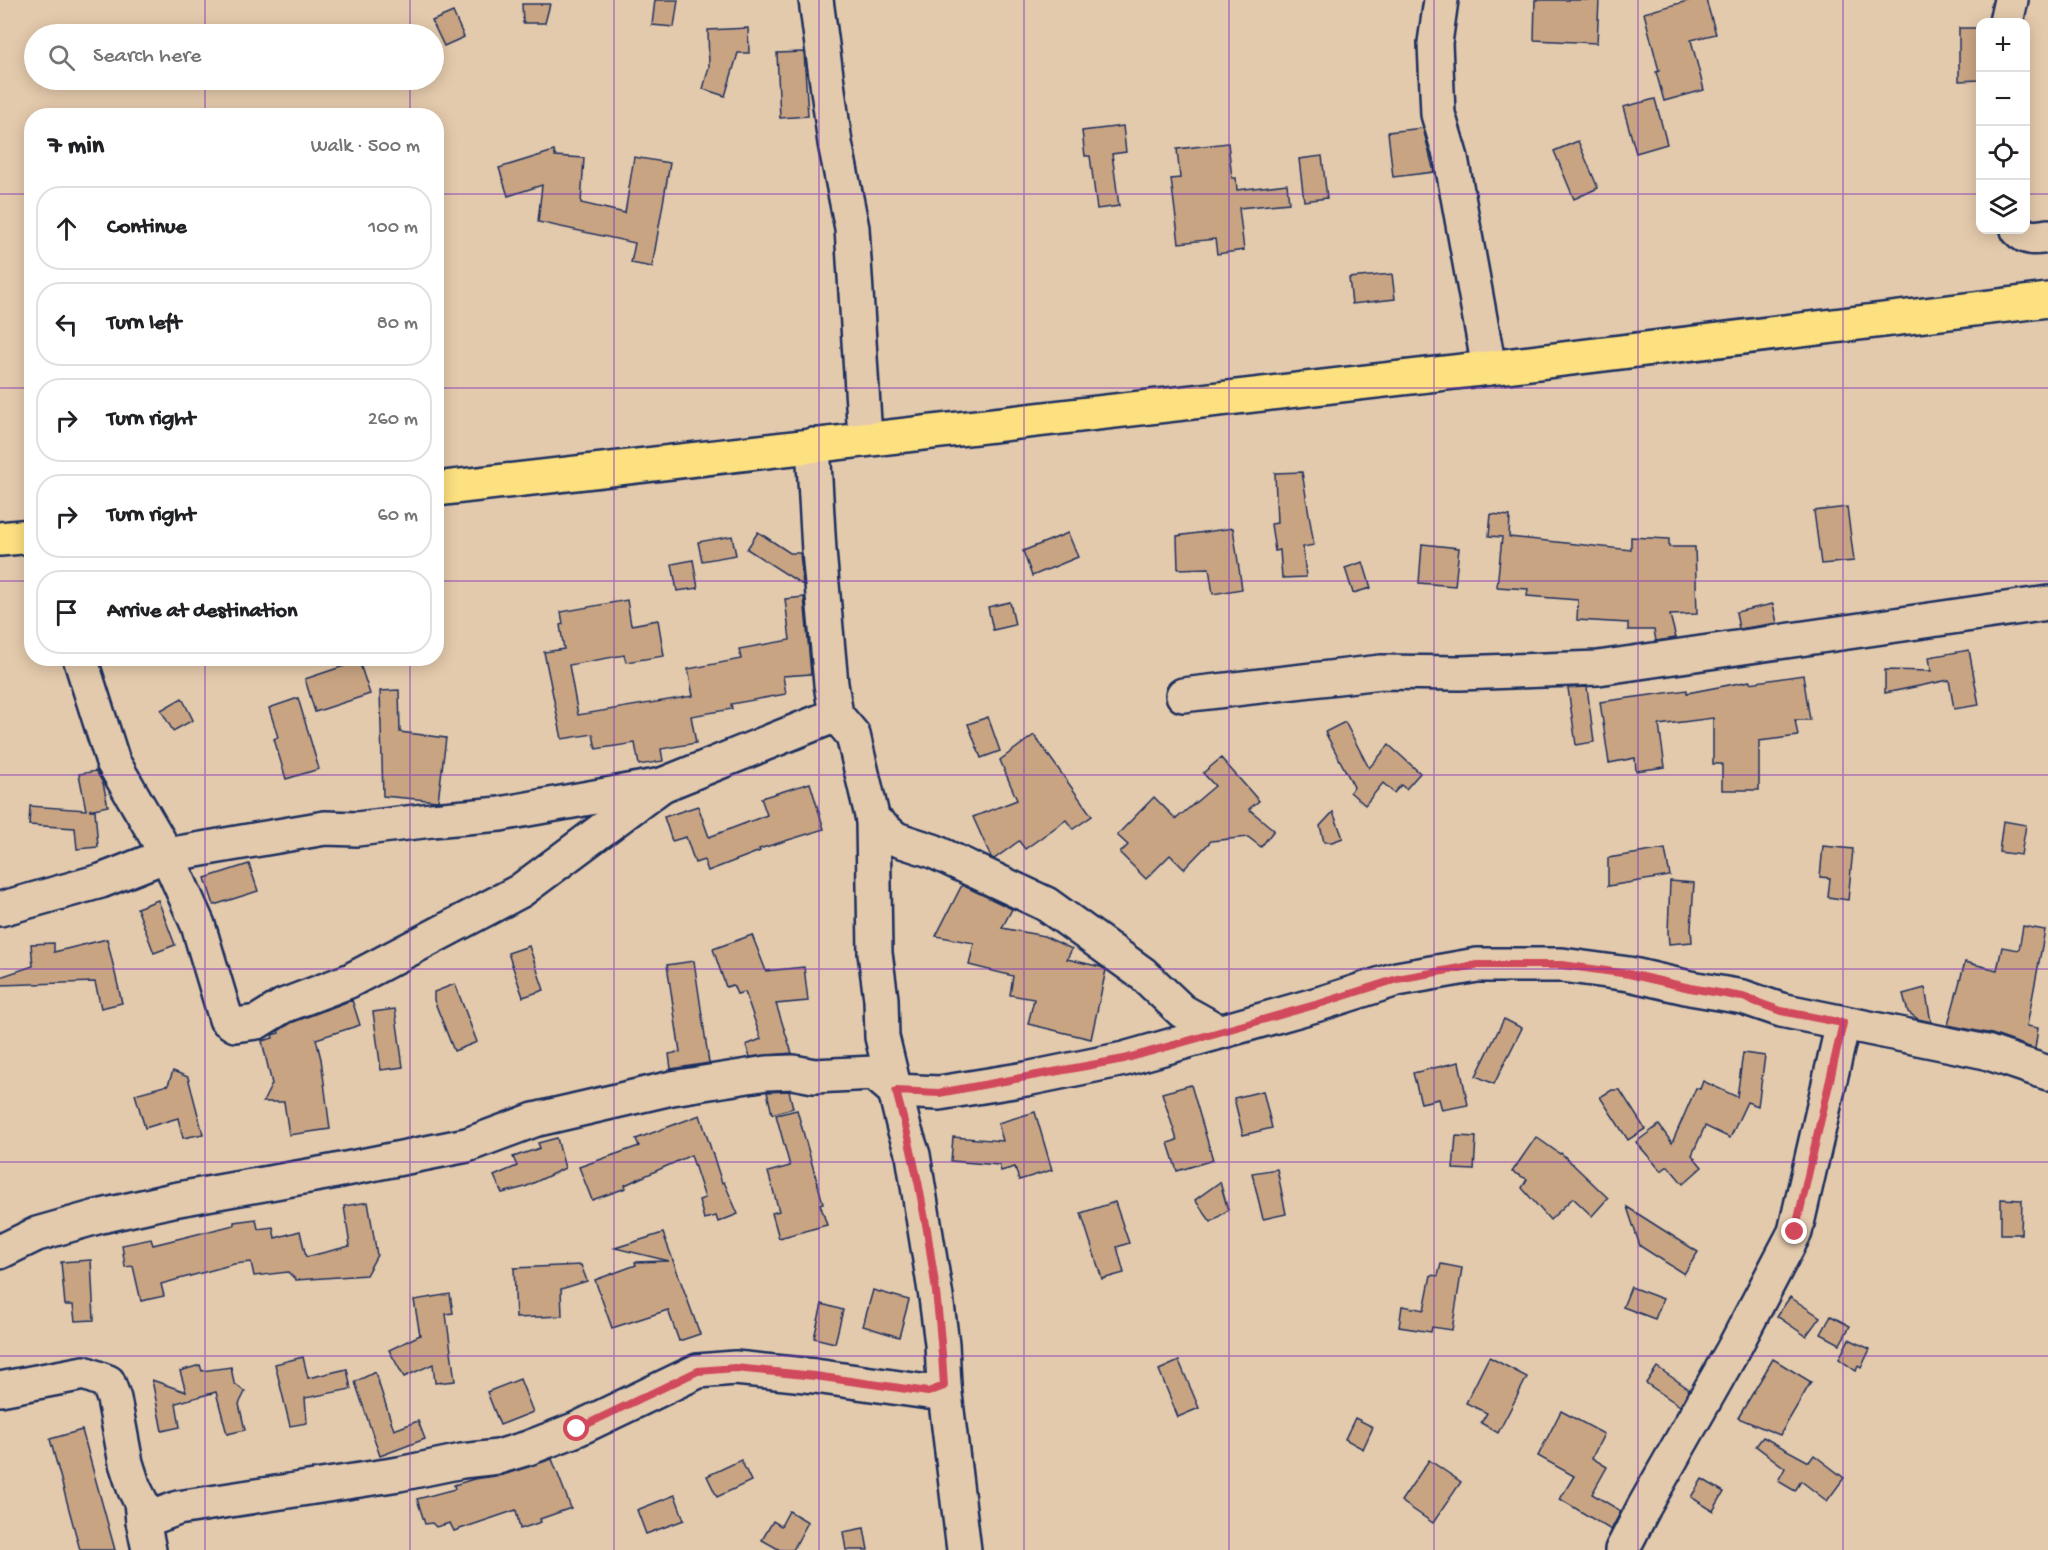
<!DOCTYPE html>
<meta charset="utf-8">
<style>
body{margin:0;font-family:"Gochi Hand",sans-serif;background:#f2f2f2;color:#202124}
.controls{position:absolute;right:18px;top:18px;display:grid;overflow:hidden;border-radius:12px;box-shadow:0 3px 15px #0003}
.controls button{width:54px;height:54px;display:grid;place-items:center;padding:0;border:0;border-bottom:2px solid #e0e0e0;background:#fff;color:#202124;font:30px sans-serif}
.stop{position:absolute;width:18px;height:18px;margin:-14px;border:4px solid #d1495b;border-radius:50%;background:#fff}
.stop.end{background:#d1495b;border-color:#fff;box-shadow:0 2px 6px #0008}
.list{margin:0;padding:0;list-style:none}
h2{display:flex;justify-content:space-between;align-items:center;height:78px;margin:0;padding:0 24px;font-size:26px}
h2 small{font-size:20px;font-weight:400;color:#757577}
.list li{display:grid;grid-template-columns:39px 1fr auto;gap:18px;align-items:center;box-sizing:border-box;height:84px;margin:0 12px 12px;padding:0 12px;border:2px solid #e0e0e0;border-radius:24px}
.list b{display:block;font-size:22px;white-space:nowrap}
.list em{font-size:20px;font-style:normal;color:#757577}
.icon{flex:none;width:33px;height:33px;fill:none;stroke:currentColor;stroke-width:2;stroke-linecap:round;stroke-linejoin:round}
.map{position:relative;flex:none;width:2048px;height:1550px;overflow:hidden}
.search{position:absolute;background:#fff;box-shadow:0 3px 15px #0003;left:24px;top:24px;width:420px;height:66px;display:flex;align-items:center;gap:15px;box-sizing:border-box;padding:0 21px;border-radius:33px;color:#757577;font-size:22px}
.panel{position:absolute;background:#fff;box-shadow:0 3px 15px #0003;left:24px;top:108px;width:420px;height:558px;border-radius:24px}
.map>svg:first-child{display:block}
.building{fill:#c9a483;stroke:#1b2f5e;stroke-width:1.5}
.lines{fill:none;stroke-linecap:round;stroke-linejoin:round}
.minor-casing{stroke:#1b2f5e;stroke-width:38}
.highway-casing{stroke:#1b2f5e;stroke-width:38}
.minor{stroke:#e4caac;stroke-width:33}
.highway{stroke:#fde080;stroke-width:33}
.route{stroke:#d1495b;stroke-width:8}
.grid{fill:none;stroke:#7b2cbf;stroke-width:1.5;stroke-opacity:0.55}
</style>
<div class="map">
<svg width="2048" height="1550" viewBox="0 0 2048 1550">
<rect width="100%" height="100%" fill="#e4caac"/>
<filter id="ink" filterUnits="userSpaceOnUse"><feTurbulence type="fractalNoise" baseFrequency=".0167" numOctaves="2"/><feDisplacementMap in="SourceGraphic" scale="12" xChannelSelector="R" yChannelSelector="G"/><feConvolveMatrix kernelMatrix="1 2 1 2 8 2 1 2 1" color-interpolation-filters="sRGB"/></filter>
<g filter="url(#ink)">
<g class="building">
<path d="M 655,0 L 678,0 L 674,27 L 652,25 Z"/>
<path d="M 1535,0 L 1599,0 L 1597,43 L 1534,40 Z"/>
<path d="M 1691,0 L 1706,0 L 1716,34 L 1691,40 L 1704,90 L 1664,101 L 1656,72 L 1659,71 L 1644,13 Z"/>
<path d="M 522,4 L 550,4 L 545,23 L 523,23 Z"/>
<path d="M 453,12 L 464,37 L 444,46 L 432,21 Z"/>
<path d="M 748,28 L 749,53 L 738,53 L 725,96 L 703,89 L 709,67 L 708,30 Z"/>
<path d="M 1959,28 L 1980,28 L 1980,80 L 1959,81 Z"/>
<path d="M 804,52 L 808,116 L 780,118 L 777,53 Z"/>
<path d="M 1655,99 L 1667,144 L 1636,153 L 1623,107 Z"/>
<path d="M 1123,126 L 1126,152 L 1112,154 L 1119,206 L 1097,209 L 1090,156 L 1085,156 L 1082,131 Z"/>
<path d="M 1423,128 L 1434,172 L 1393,177 L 1388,132 Z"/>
<path d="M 1578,141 L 1598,188 L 1574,199 L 1554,151 Z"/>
<path d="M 1228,143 L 1232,178 L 1236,178 L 1237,190 L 1287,184 L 1289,203 L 1239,208 L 1244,250 L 1217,254 L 1215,239 L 1179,243 L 1171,179 L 1180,178 L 1177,149 Z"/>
<path d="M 554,151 L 555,156 L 584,158 L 581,203 L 625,213 L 634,157 L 670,163 L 652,267 L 631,263 L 635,243 L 538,222 L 542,185 L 508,196 L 499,168 Z"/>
<path d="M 1322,156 L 1327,198 L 1304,201 L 1299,159 Z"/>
<path d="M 1392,274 L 1395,299 L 1352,304 L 1349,278 Z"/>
<path d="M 1302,472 L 1314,545 L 1303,547 L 1306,577 L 1282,578 L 1280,550 L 1275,551 L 1271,524 L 1277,523 L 1275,473 Z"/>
<path d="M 1847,507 L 1854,561 L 1821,564 L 1814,511 Z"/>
<path d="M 1491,514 L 1510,516 L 1509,537 L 1631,550 L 1631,537 L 1669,539 L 1669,547 L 1695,547 L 1697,614 L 1670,615 L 1676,638 L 1656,641 L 1654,630 L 1628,630 L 1628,623 L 1577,620 L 1578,600 L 1527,596 L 1528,589 L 1497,587 L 1502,537 L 1489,536 Z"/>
<path d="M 1233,528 L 1242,589 L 1213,594 L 1209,568 L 1178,569 L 1177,536 Z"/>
<path d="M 758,532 L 790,553 L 800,553 L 803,585 L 747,549 Z"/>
<path d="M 1068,533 L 1078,557 L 1032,576 L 1023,551 Z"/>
<path d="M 732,536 L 736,555 L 702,561 L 698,542 Z"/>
<path d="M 1422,544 L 1459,548 L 1455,586 L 1419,583 Z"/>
<path d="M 693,560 L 698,588 L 677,591 L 672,564 Z"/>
<path d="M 1363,562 L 1371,588 L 1353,593 L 1345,568 Z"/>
<path d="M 804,597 L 811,674 L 783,676 L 786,694 L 731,704 L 732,709 L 691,716 L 696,743 L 661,749 L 663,761 L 639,765 L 635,743 L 596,749 L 593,734 L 562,739 L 544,652 L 564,649 L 560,625 L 563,624 L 561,612 L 627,600 L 631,625 L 658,620 L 664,656 L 626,662 L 624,655 L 569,665 L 578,715 L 693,696 L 688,669 L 741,659 L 739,649 L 790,640 L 785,599 Z"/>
<path d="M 1010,602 L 1015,625 L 993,630 L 988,607 Z"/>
<path d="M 1773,604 L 1777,623 L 1739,629 L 1736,612 Z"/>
<path d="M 1969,650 L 1979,705 L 1954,709 L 1949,680 L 1885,693 L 1885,670 L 1931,671 L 1929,657 Z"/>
<path d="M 359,661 L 370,694 L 315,712 L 305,679 Z"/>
<path d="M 1803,675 L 1810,720 L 1795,720 L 1798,736 L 1759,741 L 1759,790 L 1722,790 L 1722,764 L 1713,764 L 1713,718 L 1659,725 L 1665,767 L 1636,771 L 1635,758 L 1609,763 L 1600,702 L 1687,690 L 1687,693 L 1750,681 L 1750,683 Z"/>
<path d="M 1587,687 L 1594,742 L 1576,745 L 1568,688 Z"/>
<path d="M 399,690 L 400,732 L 446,738 L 438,801 L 383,796 L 380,691 Z"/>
<path d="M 182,698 L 193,720 L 173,731 L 161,710 Z"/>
<path d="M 298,698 L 319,769 L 286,779 L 274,739 L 278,737 L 269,708 Z"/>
<path d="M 988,717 L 1000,751 L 981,758 L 968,724 Z"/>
<path d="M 1345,722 L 1369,768 L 1389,745 L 1420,773 L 1406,789 L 1401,785 L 1394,793 L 1383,783 L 1365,805 L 1350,792 L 1354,787 L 1325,732 Z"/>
<path d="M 1034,735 L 1092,816 L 1073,829 L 1066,820 L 1025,849 L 1019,841 L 994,859 L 991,857 L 973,817 L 1017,800 L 1000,760 Z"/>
<path d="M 1221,758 L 1259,801 L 1249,809 L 1274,830 L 1261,847 L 1248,837 L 1211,841 L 1184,869 L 1170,855 L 1146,879 L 1120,853 L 1128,845 L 1117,835 L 1154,797 L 1176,819 L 1215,786 L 1203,773 Z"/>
<path d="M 96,771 L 103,783 L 108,806 L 89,810 L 95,810 L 98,847 L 77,849 L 75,828 L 29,825 L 30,806 L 86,810 L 79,774 Z"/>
<path d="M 810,783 L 824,829 L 759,849 L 760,851 L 708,871 L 704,860 L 695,863 L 686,837 L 672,841 L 664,817 L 698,806 L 709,837 L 767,815 L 761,798 Z"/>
<path d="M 1333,812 L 1343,838 L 1332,842 L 1324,842 L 1320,826 Z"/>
<path d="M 2003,821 L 2026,825 L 2021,855 L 1999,852 Z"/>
<path d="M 1823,846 L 1853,849 L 1848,900 L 1828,897 L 1830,878 L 1820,877 Z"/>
<path d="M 1665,849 L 1670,876 L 1608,886 L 1608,858 Z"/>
<path d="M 249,864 L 258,891 L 214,905 L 205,878 Z"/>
<path d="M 1670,881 L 1694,883 L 1691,928 L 1692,942 L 1669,944 L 1668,932 Z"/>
<path d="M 962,885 L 1012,909 L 1002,928 L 1044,936 L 1072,949 L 1067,959 L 1101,967 L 1106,970 L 1091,1039 L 1028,1024 L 1034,999 L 1010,995 L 1013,976 L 969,965 L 974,943 L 936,936 Z"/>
<path d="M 158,900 L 175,945 L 154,953 L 137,908 Z"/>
<path d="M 2023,926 L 2045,930 L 2027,1026 L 2038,1028 L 2035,1049 L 1992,1034 L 1948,1025 L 1965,962 L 1997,970 L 2002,947 L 2019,950 Z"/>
<path d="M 752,935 L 766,971 L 804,967 L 808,1001 L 776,1004 L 792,1053 L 750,1057 L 746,1045 L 761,1039 L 745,992 L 737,994 L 733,985 L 726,987 L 713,949 Z"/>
<path d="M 107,939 L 122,1003 L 101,1008 L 95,982 L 0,985 L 0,977 L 33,966 L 31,944 L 54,943 L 54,952 Z"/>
<path d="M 529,946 L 544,990 L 523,997 L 508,953 Z"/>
<path d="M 694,961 L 709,1063 L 671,1069 L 669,1054 L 680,1052 L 667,965 Z"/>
<path d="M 455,984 L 477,1042 L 454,1051 L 434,1000 L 434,992 Z"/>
<path d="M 1925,988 L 1931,1022 L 1918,1019 L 1908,1012 L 1903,994 Z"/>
<path d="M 352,1000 L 360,1025 L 316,1039 L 321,1059 L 330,1129 L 289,1135 L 284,1102 L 263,1102 L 272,1084 L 262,1041 L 273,1038 L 272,1035 L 279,1033 L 278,1031 L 291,1023 Z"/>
<path d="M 395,1009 L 403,1067 L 381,1070 L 373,1012 Z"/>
<path d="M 1504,1019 L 1522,1028 L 1494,1084 L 1476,1076 Z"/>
<path d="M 1743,1053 L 1765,1056 L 1758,1106 L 1747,1102 L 1730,1138 L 1705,1126 L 1692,1155 L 1702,1167 L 1683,1184 L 1668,1166 L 1661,1171 L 1636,1142 L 1659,1125 L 1672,1143 L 1696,1088 L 1700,1089 L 1703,1081 L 1737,1097 Z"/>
<path d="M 1459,1062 L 1468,1105 L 1442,1110 L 1439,1099 L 1421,1103 L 1413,1073 Z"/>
<path d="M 173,1071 L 188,1077 L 203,1134 L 183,1138 L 178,1118 L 145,1128 L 135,1094 L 168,1085 Z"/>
<path d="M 1191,1085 L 1213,1160 L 1177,1171 L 1168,1143 L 1177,1140 L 1162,1093 Z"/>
<path d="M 1612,1090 L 1620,1090 L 1645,1129 L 1628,1140 L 1600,1097 Z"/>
<path d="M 789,1091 L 793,1108 L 772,1114 L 767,1092 Z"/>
<path d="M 1263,1091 L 1272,1128 L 1243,1135 L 1234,1098 Z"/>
<path d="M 797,1110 L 823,1203 L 820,1204 L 827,1225 L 779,1238 L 772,1213 L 779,1211 L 768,1172 L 790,1166 L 776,1115 Z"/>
<path d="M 1035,1112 L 1052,1170 L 1019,1180 L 1015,1167 L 1001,1171 L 999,1165 L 951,1161 L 953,1137 L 1003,1141 L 998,1123 Z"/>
<path d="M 700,1115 L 722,1183 L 724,1182 L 738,1214 L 718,1222 L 716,1216 L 704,1219 L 699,1200 L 705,1198 L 691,1155 L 625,1185 L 626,1188 L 592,1200 L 579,1167 L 639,1146 L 636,1139 Z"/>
<path d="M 1456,1136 L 1476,1137 L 1474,1170 L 1453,1169 Z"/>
<path d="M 1536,1137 L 1560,1154 L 1561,1153 L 1608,1198 L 1592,1216 L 1573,1198 L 1550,1220 L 1522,1188 L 1527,1179 L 1512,1172 Z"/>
<path d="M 557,1138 L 565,1168 L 525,1187 L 502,1193 L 494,1176 L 517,1166 L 513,1157 L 540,1148 L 538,1143 Z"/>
<path d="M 1277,1169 L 1286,1214 L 1263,1219 L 1252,1173 Z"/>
<path d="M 1220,1182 L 1228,1210 L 1211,1222 L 1195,1200 Z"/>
<path d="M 2001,1199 L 2022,1200 L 2021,1234 L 2001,1234 Z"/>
<path d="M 368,1202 L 377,1255 L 366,1275 L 296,1280 L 288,1272 L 254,1276 L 251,1262 L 234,1264 L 161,1284 L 164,1296 L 141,1301 L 133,1266 L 125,1267 L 122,1245 L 151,1239 L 153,1245 L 234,1225 L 234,1222 L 256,1219 L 258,1229 L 273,1227 L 275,1238 L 300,1231 L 306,1257 L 350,1246 L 344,1206 Z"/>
<path d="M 1115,1202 L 1129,1243 L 1117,1247 L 1124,1273 L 1102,1279 L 1081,1213 Z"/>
<path d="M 1627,1207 L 1698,1252 L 1684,1274 L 1640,1246 Z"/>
<path d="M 663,1233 L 700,1334 L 679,1341 L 668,1310 L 612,1328 L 595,1280 L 636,1265 L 635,1262 L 669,1261 L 615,1248 Z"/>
<path d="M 91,1260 L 94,1320 L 75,1321 L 73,1305 L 65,1305 L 61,1262 Z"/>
<path d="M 1441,1264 L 1462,1268 L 1452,1330 L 1432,1327 L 1431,1332 L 1399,1327 L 1402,1306 L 1424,1310 L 1431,1275 L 1438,1276 Z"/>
<path d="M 581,1265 L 587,1281 L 561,1289 L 562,1316 L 516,1318 L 514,1268 Z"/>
<path d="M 1631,1287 L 1663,1299 L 1655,1319 L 1623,1307 Z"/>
<path d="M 873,1290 L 909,1300 L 899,1337 L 863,1326 Z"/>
<path d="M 450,1294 L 453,1313 L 446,1314 L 455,1381 L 435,1383 L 433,1364 L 404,1377 L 389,1350 L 420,1335 L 414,1300 Z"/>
<path d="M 1790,1297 L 1820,1317 L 1806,1336 L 1777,1316 Z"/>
<path d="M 822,1304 L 843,1310 L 835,1343 L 814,1338 Z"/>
<path d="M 1831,1316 L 1850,1326 L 1840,1344 L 1821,1334 Z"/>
<path d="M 1849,1339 L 1870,1349 L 1861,1368 L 1858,1366 L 1856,1371 L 1839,1359 Z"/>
<path d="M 303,1357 L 308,1378 L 347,1369 L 351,1389 L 305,1398 L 307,1423 L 290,1426 L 275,1364 Z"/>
<path d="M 1489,1357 L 1527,1377 L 1498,1433 L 1481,1423 L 1487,1413 L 1466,1403 Z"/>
<path d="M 1773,1359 L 1811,1382 L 1780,1435 L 1738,1418 Z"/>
<path d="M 1179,1361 L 1199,1408 L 1178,1417 L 1159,1370 Z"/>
<path d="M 200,1365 L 202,1371 L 231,1367 L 234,1383 L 245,1392 L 239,1404 L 245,1430 L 227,1434 L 216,1392 L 176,1403 L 180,1427 L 162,1431 L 152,1380 L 186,1392 L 180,1371 Z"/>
<path d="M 1657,1367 L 1689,1389 L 1680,1406 L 1646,1383 Z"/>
<path d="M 375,1372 L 394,1430 L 418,1421 L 425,1439 L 380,1456 L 355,1382 Z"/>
<path d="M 520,1379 L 533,1412 L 500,1425 L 487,1392 Z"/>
<path d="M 1561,1411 L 1604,1434 L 1592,1458 L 1607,1467 L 1592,1494 L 1621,1511 L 1611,1530 L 1560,1499 L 1574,1476 L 1538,1456 Z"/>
<path d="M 1355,1418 L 1373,1427 L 1363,1449 L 1345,1439 Z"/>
<path d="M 82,1430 L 115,1550 L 80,1550 L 50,1439 Z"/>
<path d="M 1763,1437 L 1809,1462 L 1814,1455 L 1844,1478 L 1827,1501 L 1801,1481 L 1795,1491 L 1778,1481 L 1785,1468 L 1756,1446 Z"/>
<path d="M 552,1459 L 571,1508 L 540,1519 L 541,1522 L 520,1529 L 516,1510 L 454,1531 L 450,1523 L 436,1527 L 432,1523 L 425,1524 L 417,1499 L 455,1489 L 454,1485 L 474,1479 L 503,1475 Z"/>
<path d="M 741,1460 L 751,1481 L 717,1497 L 707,1476 Z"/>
<path d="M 1429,1460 L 1461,1482 L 1433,1523 L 1401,1501 Z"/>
<path d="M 1702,1479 L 1724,1492 L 1713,1511 L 1691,1497 Z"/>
<path d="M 675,1495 L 684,1520 L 646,1534 L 637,1510 Z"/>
<path d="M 789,1511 L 808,1522 L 793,1550 L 780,1550 L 762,1540 L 773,1521 L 781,1526 Z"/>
<path d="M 864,1528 L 868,1550 L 846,1550 L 843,1532 Z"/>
</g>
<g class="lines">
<g class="minor-casing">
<g id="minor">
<path d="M 816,0 L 835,143 L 852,228 L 865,438"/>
<path d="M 1441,0 L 1435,43 L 1438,114 L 1451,158 L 1489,368"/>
<path d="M 2006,22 L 2011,0"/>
<path d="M 2018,230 C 2027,240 2036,238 2048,236"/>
<path d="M 813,445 L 819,551 L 831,684 L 836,715 L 853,735 L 873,820 L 896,839 L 933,851 L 1046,904 L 1143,974 L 1182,1011 L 1218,1031"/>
<path d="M 80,658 L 113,762 L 167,855 L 198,925 L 226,1019 L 235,1025 L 257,1022 L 283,1006 L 349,981 L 520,891 L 662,785"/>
<path d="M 1183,695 L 1381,672 L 1460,673 L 1598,668 L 2048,603"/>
<path d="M 0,909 L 101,881 L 167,855 L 325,828 L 357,829 L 432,820 L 500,814 L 662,785 L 836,715"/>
<path d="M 0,1252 L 37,1234 L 97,1217 L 173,1200 L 331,1172 L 467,1145 L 534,1120 L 672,1088 L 767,1073 L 793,1072 L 814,1076 L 874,1073 L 895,1091 L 939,1093 L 1026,1079 L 1124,1059 L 1322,1003 L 1397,979 L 1477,965 L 1562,965 L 1629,974 L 1690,988 L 1743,997 L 1781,1010 L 1986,1052 L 2048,1073"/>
<path d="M 944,1386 L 964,1550"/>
<path d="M 0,1389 L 84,1373 L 108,1382 L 114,1399 L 126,1463 L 134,1488 L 141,1502 L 143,1521 L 178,1508 L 399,1474 L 462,1461 L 498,1457 L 528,1448 L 577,1429 L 698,1371 L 735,1368 L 815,1376 L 928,1392 L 944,1386 L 942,1344 L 936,1297 L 913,1155 L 904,1128 L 882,1037 L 881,999 L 875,953 L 873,820"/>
<path d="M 143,1521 L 149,1550"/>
<path d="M 1622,1550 L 1644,1507 L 1733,1350 L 1795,1232 L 1843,1023"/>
</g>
</g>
<g class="highway-casing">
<g id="highway">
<path d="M 436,489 L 1489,368 L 2048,300"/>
<path d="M 0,539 L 32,536"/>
</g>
</g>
<use href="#minor" class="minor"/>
<use href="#highway" class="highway"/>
</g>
</g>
<g class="lines" filter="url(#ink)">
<path class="route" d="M 577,1429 L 698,1371 L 735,1368 L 815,1376 L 928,1392 L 944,1386 C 939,1288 922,1184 896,1091 L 939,1093 L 1124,1059 L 1322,1003 L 1397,979 L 1477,965 L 1562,965 L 1629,974 L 1690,988 L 1743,997 L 1781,1011 L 1843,1023 L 1795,1232"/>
</g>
<path class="grid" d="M 205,0 L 205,34M 410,0 L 410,34M 614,0 L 614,1550M 819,0 L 819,1550M 1024,0 L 1024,1550M 1229,0 L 1229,1550M 1434,0 L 1434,1550M 1638,0 L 1638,1550M 1843,0 L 1843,1550M 205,80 L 205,116M 410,80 L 410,116M 0,194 L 32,194M 436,194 L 1980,194M 2026,194 L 2048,194M 0,388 L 32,388M 436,388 L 2048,388M 0,581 L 32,581M 436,581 L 2048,581M 205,658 L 205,1550M 410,658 L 410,1550M 0,775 L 2048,775M 0,969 L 2048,969M 0,1162 L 2048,1162M 0,1356 L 2048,1356"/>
</svg>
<div class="controls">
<button>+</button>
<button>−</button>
<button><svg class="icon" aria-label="locate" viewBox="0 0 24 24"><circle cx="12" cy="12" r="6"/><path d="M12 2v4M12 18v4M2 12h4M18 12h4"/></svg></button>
<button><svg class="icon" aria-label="layers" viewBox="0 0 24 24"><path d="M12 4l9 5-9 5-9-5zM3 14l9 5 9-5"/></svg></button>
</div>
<div class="stop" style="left:577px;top:1429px"></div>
<div class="stop end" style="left:1795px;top:1232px"></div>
<div class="search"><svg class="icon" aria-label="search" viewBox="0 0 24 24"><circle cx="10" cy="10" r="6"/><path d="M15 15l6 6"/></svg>Search here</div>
<section class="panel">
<h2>7 min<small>Walk · 500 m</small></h2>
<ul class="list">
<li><svg class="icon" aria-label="ahead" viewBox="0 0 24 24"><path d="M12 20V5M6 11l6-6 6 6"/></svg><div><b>Continue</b></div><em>100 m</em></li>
<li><svg class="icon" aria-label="left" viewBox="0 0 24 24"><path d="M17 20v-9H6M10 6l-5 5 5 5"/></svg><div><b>Turn left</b></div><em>80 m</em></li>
<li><svg class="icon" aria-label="right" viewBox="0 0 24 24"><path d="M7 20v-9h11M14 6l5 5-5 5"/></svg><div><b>Turn right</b></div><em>260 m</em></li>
<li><svg class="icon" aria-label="right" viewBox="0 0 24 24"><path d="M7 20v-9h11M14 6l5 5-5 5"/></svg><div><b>Turn right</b></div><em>60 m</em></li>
<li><svg class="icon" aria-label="arrive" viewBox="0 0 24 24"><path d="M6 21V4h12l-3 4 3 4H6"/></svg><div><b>Arrive at destination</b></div></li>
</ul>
</section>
</div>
